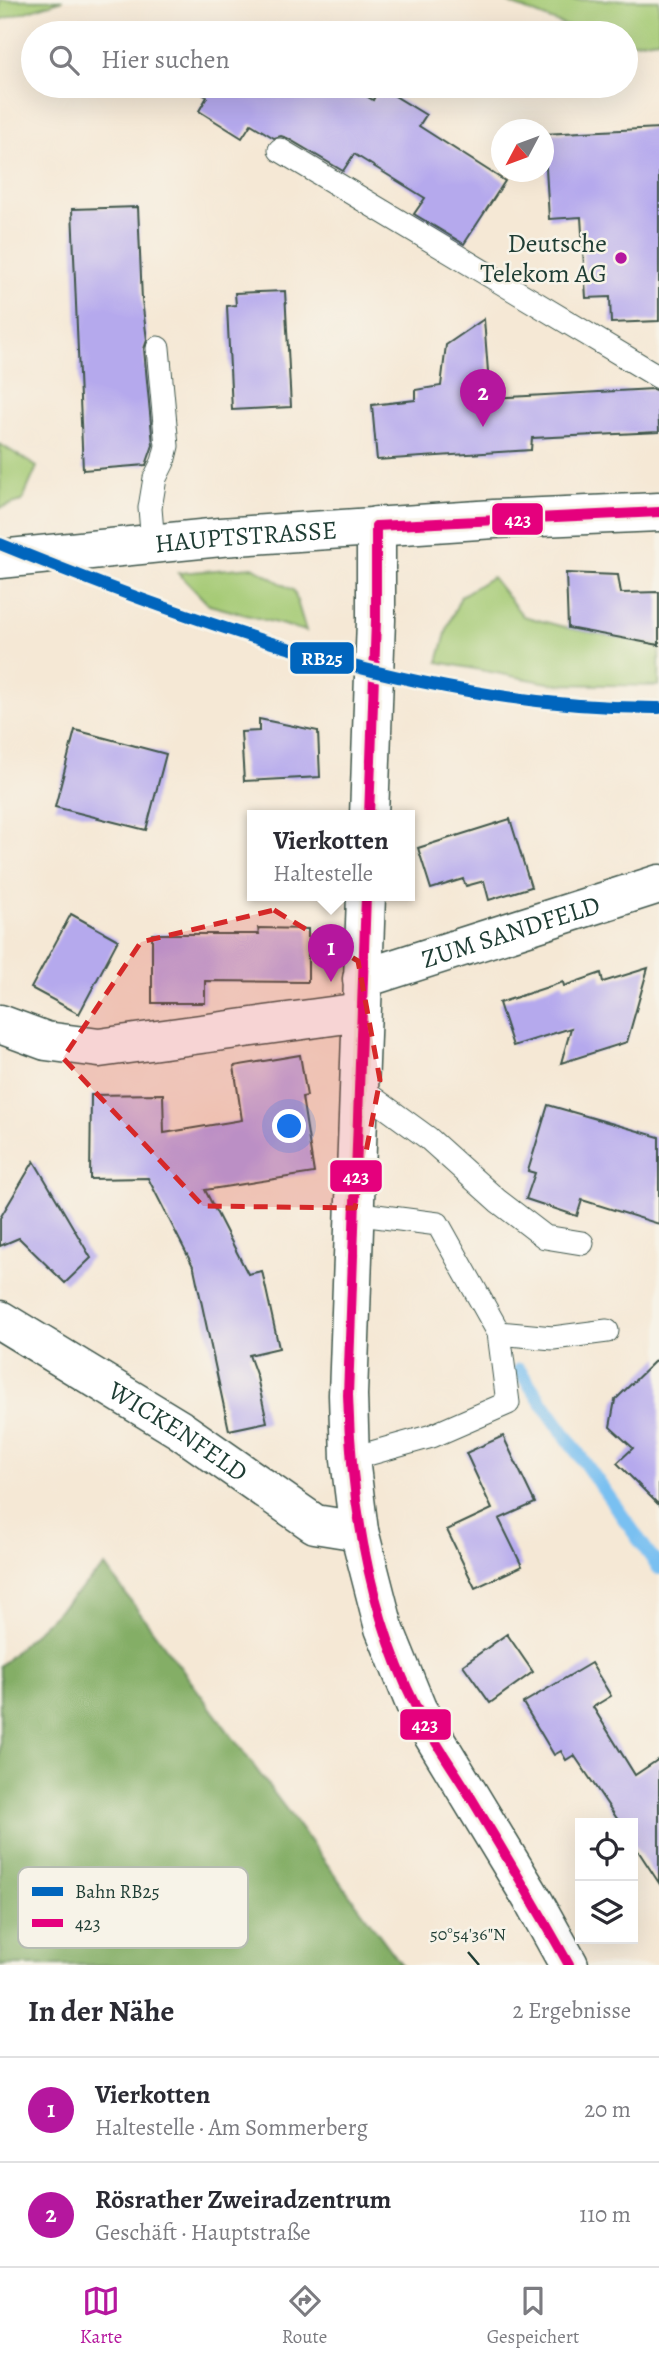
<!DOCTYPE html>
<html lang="de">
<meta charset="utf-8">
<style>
body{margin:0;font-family:Alegreya,serif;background:#f7f7f7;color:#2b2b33}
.controls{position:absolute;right:21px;bottom:21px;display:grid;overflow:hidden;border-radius:0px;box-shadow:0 7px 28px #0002}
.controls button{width:63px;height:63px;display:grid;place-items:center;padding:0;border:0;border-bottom:2px solid #e1e1e2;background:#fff;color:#2b2b33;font:35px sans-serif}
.compass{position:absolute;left:491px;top:119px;width:63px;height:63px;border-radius:50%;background:#fff;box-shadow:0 7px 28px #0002;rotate:229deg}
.you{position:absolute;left:290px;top:1127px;width:24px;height:24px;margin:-18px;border:5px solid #fff;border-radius:50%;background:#1a73e8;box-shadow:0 0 0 10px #1a73e833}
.badge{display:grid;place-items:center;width:46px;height:46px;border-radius:50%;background:#b5179e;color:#fff;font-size:23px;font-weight:700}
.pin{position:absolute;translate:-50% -58px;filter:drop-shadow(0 2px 4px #0008)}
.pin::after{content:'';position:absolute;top:37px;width:24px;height:21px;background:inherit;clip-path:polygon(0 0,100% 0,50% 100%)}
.popup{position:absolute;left:247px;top:810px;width:168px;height:91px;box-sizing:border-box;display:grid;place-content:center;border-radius:0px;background:#fff;filter:drop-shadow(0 2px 5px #0005);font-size:23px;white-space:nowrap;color:#7c7c81}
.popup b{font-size:26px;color:#2b2b33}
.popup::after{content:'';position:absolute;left:50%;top:100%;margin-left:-14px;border:14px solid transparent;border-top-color:#fff}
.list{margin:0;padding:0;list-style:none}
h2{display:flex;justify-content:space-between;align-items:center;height:91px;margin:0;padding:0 28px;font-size:30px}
h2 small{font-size:23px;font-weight:400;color:#7c7c81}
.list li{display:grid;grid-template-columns:46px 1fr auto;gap:21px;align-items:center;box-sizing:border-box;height:105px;padding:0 28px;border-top:2px solid #e1e1e2}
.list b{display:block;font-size:26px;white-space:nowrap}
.list p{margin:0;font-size:23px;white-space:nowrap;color:#7c7c81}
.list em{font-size:23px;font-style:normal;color:#7c7c81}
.icon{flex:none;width:38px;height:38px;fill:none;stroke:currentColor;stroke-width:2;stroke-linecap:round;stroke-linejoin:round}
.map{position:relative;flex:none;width:659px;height:1965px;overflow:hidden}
.search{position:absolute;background:#fff;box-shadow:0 7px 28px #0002;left:21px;right:21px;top:21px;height:77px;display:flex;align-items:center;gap:18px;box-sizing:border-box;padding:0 24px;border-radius:38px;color:#7c7c81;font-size:26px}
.sheet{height:301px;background:#fff}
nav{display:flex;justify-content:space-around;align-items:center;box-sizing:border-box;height:98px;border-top:2px solid #e1e1e2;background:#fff;font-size:19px;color:#7c7c81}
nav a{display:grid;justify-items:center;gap:4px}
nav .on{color:#b5179e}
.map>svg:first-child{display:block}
.green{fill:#a5ca74;stroke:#628454;stroke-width:2}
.forest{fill:#84ae66;stroke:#52764d;stroke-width:2}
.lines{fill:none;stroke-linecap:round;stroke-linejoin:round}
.stream{stroke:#79c0f1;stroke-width:14}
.building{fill:#b5a9ed}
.service-casing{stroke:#3f574c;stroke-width:25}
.minor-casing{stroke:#3f574c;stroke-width:41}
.tertiary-casing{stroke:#3f574c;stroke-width:41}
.secondary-casing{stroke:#3f574c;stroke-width:41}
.service{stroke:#fff;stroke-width:23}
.minor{stroke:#fff;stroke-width:38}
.tertiary{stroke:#fff;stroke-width:38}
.secondary{stroke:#fff;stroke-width:38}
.bus-1-casing{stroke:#f7f3e8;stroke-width:16}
.bus-1{stroke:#e5007d;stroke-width:10}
.rail-1-casing{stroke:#f7f3e8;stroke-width:18}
.rail-1{stroke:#0065bd;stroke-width:12}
.marked{fill:#d62828;fill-opacity:0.2;stroke:#d62828;stroke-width:5;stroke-dasharray:14 9;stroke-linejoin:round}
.ticks{fill:none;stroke:#1f3d34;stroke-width:2.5}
.poi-dot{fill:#b5179e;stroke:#f7f3e8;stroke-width:2.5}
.labels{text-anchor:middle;stroke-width:5;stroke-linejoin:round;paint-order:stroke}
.poi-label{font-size:26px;fill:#1f3d34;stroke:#f7f3e8;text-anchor:end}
.street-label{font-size:26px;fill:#1f3d34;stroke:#f7f3e8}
.key{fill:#f7f3e8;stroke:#b6bcb2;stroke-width:2}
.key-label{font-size:19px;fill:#1f3d34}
.ticks-label{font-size:18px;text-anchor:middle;fill:#1f3d34;stroke:#f7f3e8;stroke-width:5;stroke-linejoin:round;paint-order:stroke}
.line-badge{stroke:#f7f3e8;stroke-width:2.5}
.badge-label{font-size:19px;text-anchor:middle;font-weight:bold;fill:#fff}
</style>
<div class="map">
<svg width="659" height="1965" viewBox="0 0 659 1965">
<rect width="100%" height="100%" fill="#f7f3e8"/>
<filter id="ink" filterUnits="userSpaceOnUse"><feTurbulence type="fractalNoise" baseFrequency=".0143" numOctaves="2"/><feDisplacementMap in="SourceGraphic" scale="14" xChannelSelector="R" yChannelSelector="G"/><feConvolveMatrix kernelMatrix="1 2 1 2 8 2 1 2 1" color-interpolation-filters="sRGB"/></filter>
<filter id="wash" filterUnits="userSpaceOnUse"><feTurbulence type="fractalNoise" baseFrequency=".00686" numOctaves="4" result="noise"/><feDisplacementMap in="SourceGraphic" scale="28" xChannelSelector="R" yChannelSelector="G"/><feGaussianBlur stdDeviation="1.57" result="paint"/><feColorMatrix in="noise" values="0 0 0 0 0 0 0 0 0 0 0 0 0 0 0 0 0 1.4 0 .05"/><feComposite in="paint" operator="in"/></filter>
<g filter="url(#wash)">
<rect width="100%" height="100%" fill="#f5e8d5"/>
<g class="green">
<path d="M 0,0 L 63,0 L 0,20 Z"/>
<path d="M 501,0 L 659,0 L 659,39 L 626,43 L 626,33 L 584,33 Z"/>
<path d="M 0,444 L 37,467 L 22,501 L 0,508 Z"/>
<path d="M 253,567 L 294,591 L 306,631 L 209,605 L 178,573 Z"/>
<path d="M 492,577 L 523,616 L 568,628 L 659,645 L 659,686 L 554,684 L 438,662 L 448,626 L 461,596 Z"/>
</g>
<path class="forest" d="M 105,1566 L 402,1965 L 0,1965 L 0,1666 Z"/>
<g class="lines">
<path class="stream" d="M 519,1370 L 659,1568"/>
</g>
<g id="blocks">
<g class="building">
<path d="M 188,86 L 350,86 L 373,100 L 380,87 L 426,115 L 419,126 L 505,181 L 464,244 L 414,214 L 425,198 L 354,154 L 343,171 L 287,138 L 281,136 L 274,138 L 251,124 L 242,138 L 199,111 L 207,97 Z"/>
<path d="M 659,128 L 659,321 L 611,323 L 610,297 L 586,298 L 581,217 L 549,219 L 544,134 Z"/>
<path d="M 138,207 L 142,300 L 147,340 L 144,349 L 153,445 L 146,465 L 83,470 L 72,209 Z"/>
<path d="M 285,291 L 291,407 L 232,410 L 227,306 L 236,305 L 235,293 Z"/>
<path d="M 484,319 L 490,398 L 653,389 L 658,391 L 659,432 L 532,438 L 531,450 L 377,460 L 372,405 L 415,400 L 415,390 L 441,386 L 446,345 Z"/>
<path d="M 566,573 L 618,575 L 621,593 L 659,592 L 659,645 L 568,628 Z"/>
<path d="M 259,719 L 318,731 L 320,777 L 244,781 L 241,732 L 259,731 Z"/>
<path d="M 75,730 L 166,754 L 146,830 L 55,807 Z"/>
<path d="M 510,819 L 531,887 L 489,900 L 484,881 L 466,886 L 463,879 L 431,889 L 418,848 Z"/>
<path d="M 71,914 L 118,940 L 79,1014 L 31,988 Z"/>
<path d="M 258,928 L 308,929 L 308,982 L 205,981 L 205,1003 L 152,1003 L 152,934 L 259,934 Z"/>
<path d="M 648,968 L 627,1042 L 561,1063 L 571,1028 L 513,1046 L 499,1003 L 563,982 L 564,986 L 601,973 L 603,982 Z"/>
<path d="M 300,1055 L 307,1096 L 302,1097 L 314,1173 L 205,1190 L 248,1274 L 262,1271 L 279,1348 L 249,1355 L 257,1377 L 267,1422 L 229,1430 L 194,1268 L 148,1178 L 90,1179 L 91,1095 L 163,1094 L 164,1133 L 242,1120 L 234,1066 Z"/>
<path d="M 548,1105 L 659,1137 L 659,1224 L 582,1200 L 577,1216 L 526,1199 L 535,1173 L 528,1171 Z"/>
<path d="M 34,1161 L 91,1258 L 65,1283 L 19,1238 L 0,1246 L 0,1218 Z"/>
<path d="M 659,1357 L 659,1505 L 617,1463 L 633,1448 L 610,1427 L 615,1400 Z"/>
<path d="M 503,1436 L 535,1503 L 499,1519 L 522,1566 L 475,1588 L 447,1530 L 492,1509 L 466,1453 Z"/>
<path d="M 507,1634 L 533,1672 L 490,1703 L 463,1665 Z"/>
<path d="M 591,1663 L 611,1696 L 593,1707 L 635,1775 L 659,1759 L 659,1883 L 633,1843 L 633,1823 L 620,1823 L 574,1755 L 566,1760 L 561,1751 L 554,1755 L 523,1703 Z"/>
</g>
</g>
</g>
<g filter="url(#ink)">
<use href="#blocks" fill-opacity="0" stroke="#3f574c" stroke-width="2"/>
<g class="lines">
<g class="service-casing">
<g id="service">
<path d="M 280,150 L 659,377"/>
<path d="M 153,544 L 150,508 L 155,478 L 163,462 L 167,446 L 158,348"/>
<path d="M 358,1087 L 428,1138 L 498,1201 L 545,1237 L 582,1243"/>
<path d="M 499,1333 L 553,1338 L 607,1331"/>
<path d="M 350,1459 L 432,1436 L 508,1403 L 499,1333 L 438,1224 L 353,1213"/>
</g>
</g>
<g class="minor-casing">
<g id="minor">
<path id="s1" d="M 362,979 L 659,884"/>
<path d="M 0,1024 L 46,1041 L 99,1048 L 361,1012"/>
<path id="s2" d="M 0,1320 L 179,1429 L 315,1524 L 359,1531"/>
</g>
</g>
<g class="tertiary-casing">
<g id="tertiary">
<path d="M 369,816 L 376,620 L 376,526"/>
<path d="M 366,896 L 348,1395 L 350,1459 L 359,1531 L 384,1628 L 417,1709 L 534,1902 L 569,1965"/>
</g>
</g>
<g class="secondary-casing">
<g id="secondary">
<path id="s3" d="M 0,559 L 221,537 L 494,519 L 659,512"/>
</g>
</g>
<use href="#service" class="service"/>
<use href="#minor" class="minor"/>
<use href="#tertiary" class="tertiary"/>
<use href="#secondary" class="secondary"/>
<g class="bus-1-casing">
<g id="bus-1">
<path d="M 376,526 L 659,512"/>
<path d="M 369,816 L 376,620 L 376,526"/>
<path d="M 366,896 L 348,1395 C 351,1503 368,1612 417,1709 C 431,1737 450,1764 467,1791 C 502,1849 536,1906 569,1965"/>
</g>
</g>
<use href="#bus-1" class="bus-1"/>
<g class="rail-1-casing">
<path id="rail-1" d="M 0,544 C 207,628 433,709 659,708"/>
</g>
<use href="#rail-1" class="rail-1"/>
</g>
</g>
<path class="marked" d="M 274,910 L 358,961 L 380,1080 L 355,1208 L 203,1206 L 63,1058 L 141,942 Z"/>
<path class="ticks" d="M 468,1952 L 479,1965"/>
<circle class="poi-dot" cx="621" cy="258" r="7"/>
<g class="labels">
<g class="poi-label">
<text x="607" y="252">Deutsche<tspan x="607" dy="30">Telekom AG</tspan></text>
</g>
<g class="street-label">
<text dy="9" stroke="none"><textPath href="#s3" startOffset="247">HAUPTSTRASSE</textPath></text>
<text dy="9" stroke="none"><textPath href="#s1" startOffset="156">ZUM SANDFELD</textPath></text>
<text dy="9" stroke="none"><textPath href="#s2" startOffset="210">WICKENFELD</textPath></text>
</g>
</g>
<rect x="18" y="1867" width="230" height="81" rx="10" class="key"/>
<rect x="32" y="1887" width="31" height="9" fill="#0065bd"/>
<rect x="32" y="1919" width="31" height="8" fill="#e5007d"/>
<g class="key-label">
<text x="75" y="1898">Bahn RB25</text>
<text x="75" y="1930">423</text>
</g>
<g class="ticks-label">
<text x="468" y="1940">50°54'36"N</text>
</g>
<g class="line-badge">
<rect x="491" y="502" width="53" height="34" rx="7" fill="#e5007d"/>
<rect x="289" y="641" width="66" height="34" rx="7" fill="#0065bd"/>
<rect x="329" y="1159" width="54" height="34" rx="7" fill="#e5007d"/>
<rect x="399" y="1708" width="53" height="33" rx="7" fill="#e5007d"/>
</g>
<g class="badge-label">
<text x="518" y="526">423</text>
<text x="322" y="665">RB25</text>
<text x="356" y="1183">423</text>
<text x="425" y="1731">423</text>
</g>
</svg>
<div class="controls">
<button><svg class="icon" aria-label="locate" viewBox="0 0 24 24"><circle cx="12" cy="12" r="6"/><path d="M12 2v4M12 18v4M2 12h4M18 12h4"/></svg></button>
<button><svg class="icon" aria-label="layers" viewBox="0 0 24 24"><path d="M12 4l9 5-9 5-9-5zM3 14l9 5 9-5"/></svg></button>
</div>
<svg class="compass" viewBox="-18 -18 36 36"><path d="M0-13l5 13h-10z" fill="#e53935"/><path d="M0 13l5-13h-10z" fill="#7c7c81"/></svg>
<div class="you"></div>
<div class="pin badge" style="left:331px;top:982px">1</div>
<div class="popup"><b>Vierkotten</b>Haltestelle</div>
<div class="pin badge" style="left:483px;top:427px">2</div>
<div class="search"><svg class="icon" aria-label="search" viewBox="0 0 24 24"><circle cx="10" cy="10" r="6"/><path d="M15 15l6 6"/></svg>Hier suchen</div>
</div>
<section class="sheet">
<h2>In der Nähe<small>2 Ergebnisse</small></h2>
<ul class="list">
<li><span class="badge">1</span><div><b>Vierkotten</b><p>Haltestelle · Am Sommerberg</p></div><em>20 m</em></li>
<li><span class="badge">2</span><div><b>Rösrather Zweiradzentrum</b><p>Geschäft · Hauptstraße</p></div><em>110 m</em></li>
</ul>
</section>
<nav>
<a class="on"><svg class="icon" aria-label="map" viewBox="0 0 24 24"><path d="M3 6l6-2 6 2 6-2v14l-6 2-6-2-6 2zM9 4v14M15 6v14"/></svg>Karte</a>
<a><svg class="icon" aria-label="directions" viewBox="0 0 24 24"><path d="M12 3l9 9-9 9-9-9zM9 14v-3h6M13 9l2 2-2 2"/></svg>Route</a>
<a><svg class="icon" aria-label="saved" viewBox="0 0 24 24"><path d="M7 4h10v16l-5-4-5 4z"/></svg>Gespeichert</a>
</nav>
